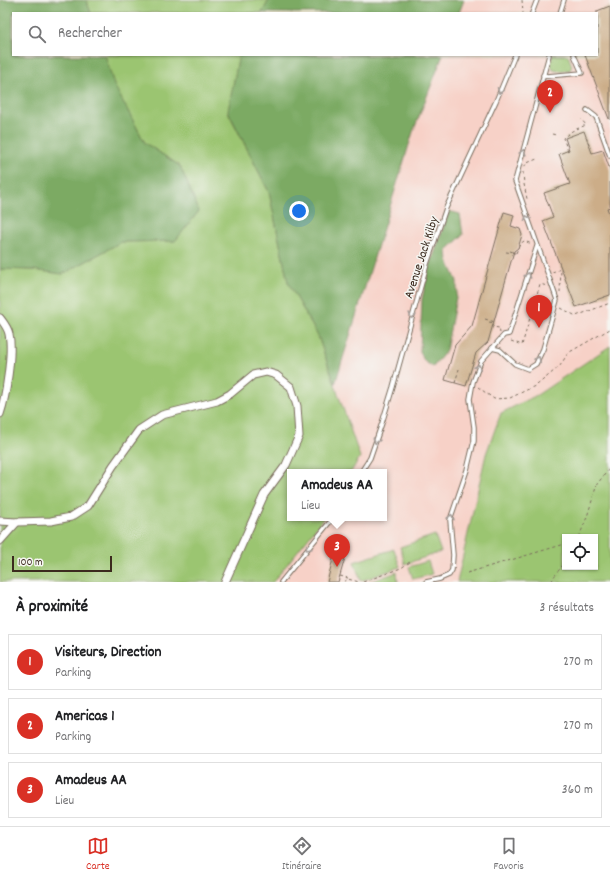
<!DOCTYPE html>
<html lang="fr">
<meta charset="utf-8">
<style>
body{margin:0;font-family:Dekko,sans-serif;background:#f2f2f2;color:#202124}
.controls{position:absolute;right:12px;bottom:12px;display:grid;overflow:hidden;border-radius:0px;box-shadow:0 1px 3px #0004}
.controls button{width:36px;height:36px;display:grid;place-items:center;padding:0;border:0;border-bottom:1px solid #e0e0e0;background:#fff;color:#202124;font:20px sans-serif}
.scale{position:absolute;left:12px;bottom:10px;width:100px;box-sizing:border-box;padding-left:4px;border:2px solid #3b2a1e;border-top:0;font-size:11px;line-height:14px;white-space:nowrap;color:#3b2a1e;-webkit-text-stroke:3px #f6f6f2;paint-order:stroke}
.you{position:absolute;left:299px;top:211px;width:14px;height:14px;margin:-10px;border:3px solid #fff;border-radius:50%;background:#1a73e8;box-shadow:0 0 0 6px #1a73e833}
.badge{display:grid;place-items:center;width:26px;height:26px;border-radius:50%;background:#d93025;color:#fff;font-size:13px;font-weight:700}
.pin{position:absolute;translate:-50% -33px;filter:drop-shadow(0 1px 2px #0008)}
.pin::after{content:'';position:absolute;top:21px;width:14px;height:12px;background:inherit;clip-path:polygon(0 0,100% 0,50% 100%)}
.popup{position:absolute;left:287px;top:469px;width:100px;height:52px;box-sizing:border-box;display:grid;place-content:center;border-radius:0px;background:#fff;filter:drop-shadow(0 1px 3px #0005);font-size:13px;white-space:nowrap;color:#757577}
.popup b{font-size:15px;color:#202124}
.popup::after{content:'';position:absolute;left:50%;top:100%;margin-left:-8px;border:8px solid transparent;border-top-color:#fff}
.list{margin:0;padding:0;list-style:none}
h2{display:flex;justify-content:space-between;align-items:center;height:52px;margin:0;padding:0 16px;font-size:17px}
h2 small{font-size:13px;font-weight:400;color:#757577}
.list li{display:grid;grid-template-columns:26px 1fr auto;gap:12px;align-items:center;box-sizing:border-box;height:56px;margin:0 8px 8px;padding:0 8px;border:1px solid #e0e0e0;border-radius:0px}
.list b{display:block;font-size:15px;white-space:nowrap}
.list p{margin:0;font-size:13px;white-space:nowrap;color:#757577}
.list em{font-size:13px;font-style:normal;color:#757577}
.icon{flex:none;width:22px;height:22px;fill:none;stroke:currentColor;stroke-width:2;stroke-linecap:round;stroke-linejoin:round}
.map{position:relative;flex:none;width:610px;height:582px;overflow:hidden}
.search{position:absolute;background:#fff;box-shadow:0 1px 3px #0004;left:12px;right:12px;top:12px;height:44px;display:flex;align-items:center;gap:10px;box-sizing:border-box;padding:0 14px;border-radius:0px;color:#757577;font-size:15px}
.sheet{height:244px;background:#fff}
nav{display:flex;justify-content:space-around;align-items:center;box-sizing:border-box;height:56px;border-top:1px solid #e0e0e0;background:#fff;font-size:11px;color:#757577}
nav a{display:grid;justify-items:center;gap:2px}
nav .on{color:#d93025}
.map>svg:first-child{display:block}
.built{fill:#f7d1c7}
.green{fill:#9bc571;stroke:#6b7848;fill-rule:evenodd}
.forest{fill:#7caa63;stroke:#5c6a40}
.building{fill:#ccad88}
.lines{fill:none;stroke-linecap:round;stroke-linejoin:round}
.lane-casing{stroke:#7a6c5d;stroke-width:5.5}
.street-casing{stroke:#7a6c5d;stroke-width:9}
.path{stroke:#7a6c5d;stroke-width:1;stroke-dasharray:3 3;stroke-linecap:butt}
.lane{stroke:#fff;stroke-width:3.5}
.street{stroke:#fff;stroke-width:7}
.oneway{stroke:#a79f9a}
.labels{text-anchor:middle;stroke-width:3;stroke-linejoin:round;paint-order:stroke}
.street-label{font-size:13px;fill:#3b2a1e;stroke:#f6f6f2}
</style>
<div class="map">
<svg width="610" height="582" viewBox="0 0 610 582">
<rect width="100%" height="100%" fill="#f6f6f2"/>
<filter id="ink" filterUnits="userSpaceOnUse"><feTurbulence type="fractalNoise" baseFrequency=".025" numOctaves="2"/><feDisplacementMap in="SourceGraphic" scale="8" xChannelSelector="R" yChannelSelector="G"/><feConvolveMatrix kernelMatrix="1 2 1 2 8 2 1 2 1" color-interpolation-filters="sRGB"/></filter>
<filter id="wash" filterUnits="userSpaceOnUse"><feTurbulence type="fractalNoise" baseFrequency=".012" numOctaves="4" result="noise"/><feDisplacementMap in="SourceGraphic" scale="16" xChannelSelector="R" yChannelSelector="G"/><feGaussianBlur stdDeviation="0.9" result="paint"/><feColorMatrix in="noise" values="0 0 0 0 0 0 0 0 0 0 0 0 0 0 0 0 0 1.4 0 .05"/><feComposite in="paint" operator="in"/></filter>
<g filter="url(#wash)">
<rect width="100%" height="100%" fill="#eee8d1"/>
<path class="built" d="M 464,0 L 610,0 L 610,346 L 537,395 L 501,413 L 486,454 L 457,582 L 273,582 L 324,518 L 384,518 L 384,472 L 351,472 L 360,457 L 335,384 L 413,132 L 443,55 L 597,55 L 597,13 L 459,13 Z"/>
<g class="green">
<path d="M 86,0 L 269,0 L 262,13 L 91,13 Z"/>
<path d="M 105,55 L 239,55 L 228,112 L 269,192 L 288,282 L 318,336 L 360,457 L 351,472 L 290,472 L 290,518 L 324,518 L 273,582 L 0,582 L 0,269 L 33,270 L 63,274 L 121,242 L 175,241 L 199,211 L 180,166 L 145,143 L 114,85 Z"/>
<path d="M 553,55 L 568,55 L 572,66 L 570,70 L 557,71 L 553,70 L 551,65 Z"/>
<path d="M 610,346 L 610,582 L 457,582 L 486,454 L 501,413 L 537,395 ZM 565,537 L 595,537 L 595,567 L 565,567 Z"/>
<path d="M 435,535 L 441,552 L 405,564 L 400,547 Z"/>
<path d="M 394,549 L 400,567 L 361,581 L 354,562 Z"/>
<path d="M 428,561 L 432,574 L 413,579 L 409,567 Z"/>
<path d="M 397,572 L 398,582 L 369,582 Z"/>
</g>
<g class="forest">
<path d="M 0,0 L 86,0 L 91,13 L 13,13 L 13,55 L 105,55 L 114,85 L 145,143 L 180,166 L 199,211 L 175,241 L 121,242 L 63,274 L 33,270 L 0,269 Z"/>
<path d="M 269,0 L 464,0 L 459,13 L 262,13 Z"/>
<path d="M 239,55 L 443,55 L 413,132 L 335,384 L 318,336 L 288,282 L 269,192 L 228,111 Z"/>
<path d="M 449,211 L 460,214 L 463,235 L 447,250 L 448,261 L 457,281 L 457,292 L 446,351 L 433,367 L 424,361 L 420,351 L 422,299 L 428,272 Z"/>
</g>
<g id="blocks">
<g class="building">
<path d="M 610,6 L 610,119 L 609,119 L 585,55 L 597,55 L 597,11 Z"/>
<path d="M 584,131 L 592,153 L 603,150 L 610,170 L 610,207 L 607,208 L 610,216 L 610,295 L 576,307 L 543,221 L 553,217 L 544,193 L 570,184 L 559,154 L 569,150 L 565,138 Z"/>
<path d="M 504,212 L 514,215 L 511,226 L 520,229 L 522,235 L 518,248 L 514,251 L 488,342 L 476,353 L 466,386 L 445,380 L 455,345 L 472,326 Z"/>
<path d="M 334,555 L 345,558 L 338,582 L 327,582 Z"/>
</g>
</g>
</g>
<g filter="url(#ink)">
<use href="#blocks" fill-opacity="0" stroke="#7a6c5d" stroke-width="1"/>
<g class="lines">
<g class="lane-casing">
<g id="lane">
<path d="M 532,13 L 537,0"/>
<path d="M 560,13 L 564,0"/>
<path d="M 543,75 L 547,76 L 582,73 L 574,55"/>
<path d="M 587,110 L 596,117 L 610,156"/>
<path d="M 492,348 L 500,350 L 515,364 L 528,369 L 536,364 L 543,349 L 557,300 L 515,181 L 549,55"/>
<path d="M 361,472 L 370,458 L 382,423 L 393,387 L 427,264 L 446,208 L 496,101 L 515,55"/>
<path d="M 281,582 L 333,518"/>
<path d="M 426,582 L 440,579 L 449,575 L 452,570 L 453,555 L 450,520 L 467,470 L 474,441 L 474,427 L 470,399 L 473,382 L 481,361 L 504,335 L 509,334 L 537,246"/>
</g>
</g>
<g class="street-casing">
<g id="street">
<path d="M 0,318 C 3,322 8,328 9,334 C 13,352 6,397 0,414"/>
<path d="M 0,521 L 17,522 L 51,521 L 71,517 L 88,506 L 113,466 L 139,430 L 162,415 L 217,401 L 230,394 L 253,375 L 266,372 L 276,375 L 291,387 L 297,406 L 299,436 L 286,465 L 264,495 L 225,582"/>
<path d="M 0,541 L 17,522"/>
</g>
</g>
<g class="path">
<path d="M 522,0 L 523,13"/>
<path d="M 552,134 L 556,135"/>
<path d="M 568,151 L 563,138 L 572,131 L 586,125 L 581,119"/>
<path d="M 524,167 L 527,163 L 537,159"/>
<path d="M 523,172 L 524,184 L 527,199"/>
<path d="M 510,251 L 516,253"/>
<path d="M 506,252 L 515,253"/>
<path d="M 516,253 L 520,244 L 524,241 L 532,244"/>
<path d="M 552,272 L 561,269 L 560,292"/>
<path d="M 561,308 L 576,316 L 610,303"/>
<path d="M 485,319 L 495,322 L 494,323"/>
<path d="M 489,322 L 494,323 L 493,327 L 499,328 L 500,333"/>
<path d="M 511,341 L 522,345 L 540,284 L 547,286"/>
<path d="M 455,383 L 459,369"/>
<path d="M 478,387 L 494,399 L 510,398 L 537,385 L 560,366 L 568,353 L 610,329"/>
<path d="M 579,537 L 587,517 L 597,484 L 610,468"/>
<path d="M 467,573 L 565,544"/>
<path d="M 340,576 L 348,578"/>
<path d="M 344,582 L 348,579 L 359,582"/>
<path d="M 363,582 L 401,568 L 410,562"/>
<path d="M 552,582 L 553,578 L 565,562"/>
</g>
<use href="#lane" class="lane"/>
<use href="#street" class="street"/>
</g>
<defs><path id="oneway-chevron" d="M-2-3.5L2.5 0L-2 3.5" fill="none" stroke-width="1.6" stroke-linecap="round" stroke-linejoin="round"/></defs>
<g class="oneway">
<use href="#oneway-chevron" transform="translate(500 91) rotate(112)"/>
<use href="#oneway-chevron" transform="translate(523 152) rotate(-75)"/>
<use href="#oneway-chevron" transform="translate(527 218) rotate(-109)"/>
<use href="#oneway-chevron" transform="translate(528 275) rotate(-72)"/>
<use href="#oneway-chevron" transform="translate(412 316) rotate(106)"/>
<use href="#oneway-chevron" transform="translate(538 359) rotate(-63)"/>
<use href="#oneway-chevron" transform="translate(478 367) rotate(-67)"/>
<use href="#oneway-chevron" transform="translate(376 441) rotate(109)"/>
<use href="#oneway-chevron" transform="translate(451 517) rotate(-78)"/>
<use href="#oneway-chevron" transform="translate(308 548) rotate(130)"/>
</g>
</g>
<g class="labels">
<g class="street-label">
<text transform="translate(420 257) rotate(-72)" y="5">Avenue Jack Kilby</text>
</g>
</g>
</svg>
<div class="controls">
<button><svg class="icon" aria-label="locate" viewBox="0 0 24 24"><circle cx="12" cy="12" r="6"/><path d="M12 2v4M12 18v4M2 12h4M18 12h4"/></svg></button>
</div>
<div class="scale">100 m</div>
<div class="you"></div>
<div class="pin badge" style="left:539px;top:328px">1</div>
<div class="pin badge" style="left:550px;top:113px">2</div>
<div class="pin badge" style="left:337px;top:567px">3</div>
<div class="popup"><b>Amadeus AA</b>Lieu</div>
<div class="search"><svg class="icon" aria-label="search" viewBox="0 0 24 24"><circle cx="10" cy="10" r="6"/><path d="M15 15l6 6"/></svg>Rechercher</div>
</div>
<section class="sheet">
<h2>À proximité<small>3 résultats</small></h2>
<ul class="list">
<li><span class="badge">1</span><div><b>Visiteurs, Direction</b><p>Parking</p></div><em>270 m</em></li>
<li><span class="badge">2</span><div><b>Americas 1</b><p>Parking</p></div><em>270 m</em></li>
<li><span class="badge">3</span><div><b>Amadeus AA</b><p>Lieu</p></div><em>360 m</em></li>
</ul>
</section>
<nav>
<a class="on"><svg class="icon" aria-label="map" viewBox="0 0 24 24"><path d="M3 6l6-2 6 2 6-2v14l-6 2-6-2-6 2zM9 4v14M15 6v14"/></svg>Carte</a>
<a><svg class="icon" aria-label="directions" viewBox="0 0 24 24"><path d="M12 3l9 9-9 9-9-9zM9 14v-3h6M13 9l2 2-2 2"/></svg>Itinéraire</a>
<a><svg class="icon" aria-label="saved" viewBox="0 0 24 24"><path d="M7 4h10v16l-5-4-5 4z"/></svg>Favoris</a>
</nav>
